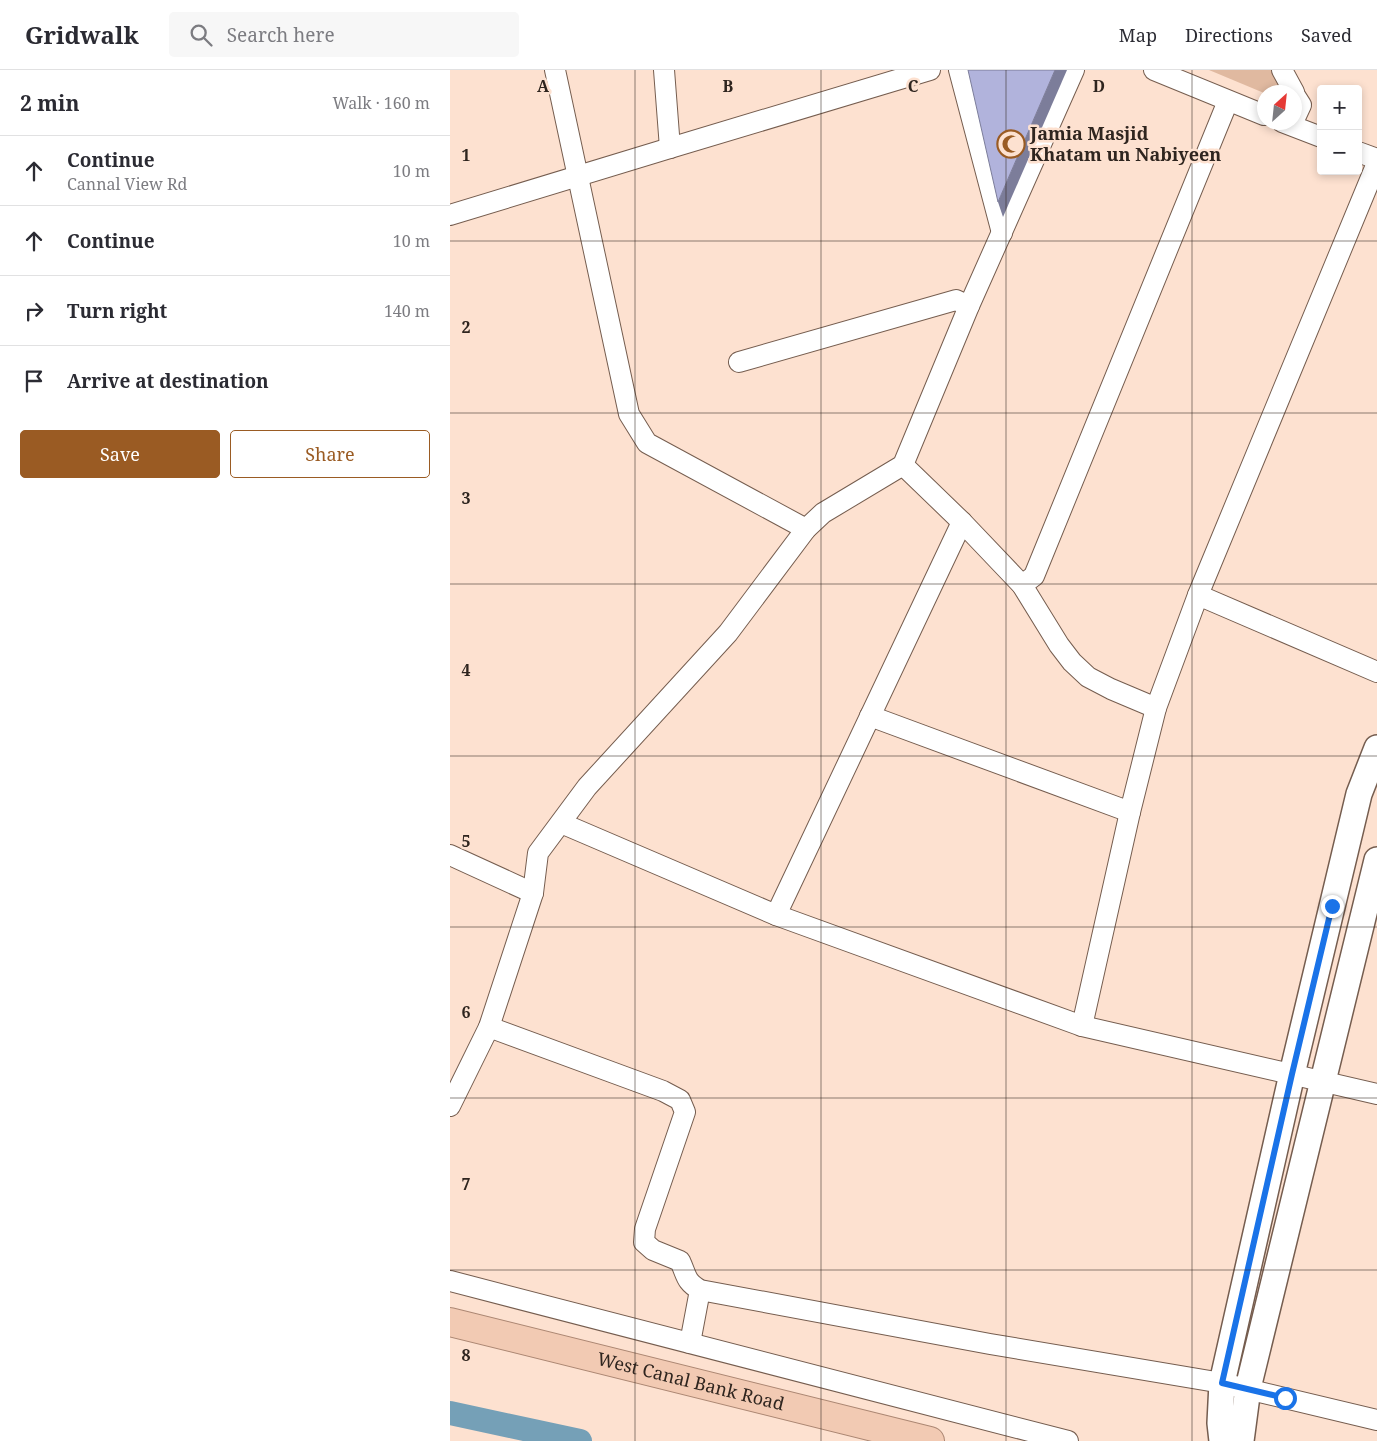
<!DOCTYPE html>
<meta charset="utf-8">
<style>
body{margin:0;font-family:"Noto Serif",serif;background:#f7f7f7;color:#2b2b33}
.controls{position:absolute;right:15px;top:15px;display:grid;overflow:hidden;border-radius:5px;box-shadow:0 2px 8px #0003}
.controls button{width:45px;height:45px;display:grid;place-items:center;padding:0;border:0;border-bottom:1px solid #e1e1e2;background:#fff;color:#2b2b33;font:25px sans-serif}
.compass{position:absolute;left:807px;top:15px;width:45px;height:45px;border-radius:50%;background:#fff;box-shadow:0 2px 8px #0003;rotate:27deg}
.stop{position:absolute;width:15px;height:15px;margin:-11px;border:4px solid #1a73e8;border-radius:50%;background:#fff}
.stop.end{background:#1a73e8;border-color:#fff;box-shadow:0 1px 5px #0008}
.list{margin:0;padding:0;list-style:none}
h2{display:flex;justify-content:space-between;align-items:center;height:65px;margin:0;padding:0 20px;font-size:21px}
h2 small{font-size:16px;font-weight:400;color:#7c7c81}
.list li{display:grid;grid-template-columns:32px 1fr auto;gap:15px;align-items:center;box-sizing:border-box;height:70px;padding:0 20px;border-top:1px solid #e1e1e2}
.list b{display:block;font-size:19px;white-space:nowrap}
.list p{margin:0;font-size:16px;white-space:nowrap;color:#7c7c81}
.list em{font-size:16px;font-style:normal;color:#7c7c81}
.actions{display:flex;gap:10px;padding:15px 20px}
.actions a{flex:1;padding:11px 0;border:1px solid #9a5b23;border-radius:5px;text-align:center;font-size:18px;color:#9a5b23}
.actions .main{background:#9a5b23;color:#fff}
.icon{flex:none;width:28px;height:28px;fill:none;stroke:currentColor;stroke-width:2;stroke-linecap:round;stroke-linejoin:round}
.map{position:relative;flex:none;width:927px;height:1371px;overflow:hidden}
header{display:flex;align-items:center;gap:30px;box-sizing:border-box;height:70px;padding:0 25px;background:#fff;border-bottom:1px solid #e1e1e2}
header strong{font-size:24px}
nav{display:flex;gap:28px;margin-inline-start:auto;font-size:18px}
.search{width:350px;height:45px;background:#f7f7f7;display:flex;align-items:center;gap:12px;box-sizing:border-box;padding:0 18px;border-radius:5px;color:#7c7c81;font-size:19px}
main{display:flex}
aside{flex:1;background:#fff}
.map>svg:first-child{display:block}
.green{fill:#e0b9a0}
.lines{fill:none;stroke-linecap:round;stroke-linejoin:round}
.canal{stroke:#75a0b7;stroke-width:24}
.minor-casing{stroke:#755d4f;stroke-width:22}
.tertiary-casing{stroke:#755d4f;stroke-width:28}
.trunk-casing{stroke:#ac8773;stroke-width:30}
.minor{stroke:#fff;stroke-width:20}
.tertiary{stroke:#fff;stroke-width:25}
.trunk{stroke:#f2cab3;stroke-width:28}
.shaded-wall{fill:#7c7d9a}
.building{fill:#b1b3dc;stroke:#7c7d9a}
.route{stroke:#1a73e8;stroke-width:6}
.grid{fill:none;stroke:#2f251f;stroke-width:1;stroke-opacity:0.55}
.labels{text-anchor:middle;stroke-width:5;stroke-linejoin:round;paint-order:stroke}
.poi-label{font-size:18px;font-weight:bold;fill:#2f251f;stroke:#fde1d0;text-anchor:start}
.street-label{font-size:18px;fill:#2f251f;stroke:#fde1d0}
.grid-label{font-size:16px;text-anchor:middle;font-weight:bold;fill:#2f251f;stroke:#fde1d0;stroke-width:5;stroke-linejoin:round;paint-order:stroke}
</style>
<header>
<strong>Gridwalk</strong>
<div class="search"><svg class="icon" aria-label="search" viewBox="0 0 24 24"><circle cx="10" cy="10" r="6"/><path d="M15 15l6 6"/></svg>Search here</div>
<nav><a>Map</a><a>Directions</a><a>Saved</a></nav>
</header>
<main>
<aside>
<h2>2 min<small>Walk · 160 m</small></h2>
<ul class="list">
<li><svg class="icon" aria-label="ahead" viewBox="0 0 24 24"><path d="M12 20V5M6 11l6-6 6 6"/></svg><div><b>Continue</b><p>Cannal View Rd</p></div><em>10 m</em></li>
<li><svg class="icon" aria-label="ahead" viewBox="0 0 24 24"><path d="M12 20V5M6 11l6-6 6 6"/></svg><div><b>Continue</b></div><em>10 m</em></li>
<li><svg class="icon" aria-label="right" viewBox="0 0 24 24"><path d="M7 20v-9h11M14 6l5 5-5 5"/></svg><div><b>Turn right</b></div><em>140 m</em></li>
<li><svg class="icon" aria-label="arrive" viewBox="0 0 24 24"><path d="M6 21V4h12l-3 4 3 4H6"/></svg><div><b>Arrive at destination</b></div></li>
</ul>
<div class="actions"><a class="main">Save</a><a>Share</a></div>
</aside>
<div class="map">
<svg width="927" height="1371" viewBox="0 0 927 1371">
<rect width="100%" height="100%" fill="#fde1d0"/>
<path class="green" d="M 759,0 L 821,0 L 833,22 L 814,23 Z"/>
<g class="lines">
<path class="canal" d="M 0,1343 L 130,1371"/>
<g class="minor-casing">
<g id="minor">
<path d="M 105,0 L 179,344 L 197,373 L 356,459"/>
<path d="M 214,0 L 220,78"/>
<path d="M 509,0 L 552,163"/>
<path d="M 704,0 L 814,45"/>
<path d="M 832,0 L 844,22"/>
<path d="M 844,24 L 851,35 L 844,50"/>
<path d="M 832,52 L 871,67"/>
<path d="M 908,82 L 927,89"/>
<path d="M 0,145 L 220,78 L 480,0"/>
<path d="M 289,292 L 506,230 L 519,236"/>
<path d="M 453,395 L 512,452 L 572,515 L 609,575 L 622,592 L 638,607 L 661,619 L 706,638"/>
<path d="M 572,515 L 584,506 L 778,31"/>
<path d="M 748,525 L 927,602"/>
<path d="M 420,646 L 680,742"/>
<path d="M 111,753 L 326,845 L 632,956 L 927,1024"/>
<path d="M 0,785 L 83,823"/>
<path d="M 326,845 L 512,452"/>
<path d="M 632,956 L 680,742 L 706,638 L 748,525 L 927,93"/>
<path d="M 39,957 L 213,1021 L 230,1030 L 235,1042 L 195,1159 L 194,1172 L 203,1180 L 230,1191 C 237,1206 235,1211 250,1220 L 540,1274 L 772,1313 L 927,1350"/>
<path d="M 0,1036 L 39,957 L 83,823 L 88,783 L 137,717 L 278,563 L 356,459 L 373,443 L 453,395 L 519,236 L 624,0"/>
<path d="M 0,1211 L 618,1371"/>
<path d="M 240,1273 L 250,1220"/>
</g>
</g>
<g class="tertiary-casing">
<g id="tertiary">
<path d="M 772,1371 L 770,1353 L 772,1313 L 842,1004 L 909,724 L 927,678"/>
<path d="M 791,1371 L 798,1318 L 927,790"/>
</g>
</g>
<g class="trunk-casing">
<g id="trunk">
<path id="s1" d="M 0,1252 L 480,1371"/>
</g>
</g>
<use href="#minor" class="minor"/>
<use href="#tertiary" class="tertiary"/>
<use href="#trunk" class="trunk"/>
</g>
<path class="shaded-wall" d="M 605,0 L 617,0 L 553,147 L 548,132 Z"/>
<path class="building" d="M 518,0 L 605,0 L 548,132 Z"/>
<g class="lines">
<path class="route" d="M 835,1328 L 772,1313 L 842,1004 L 882,836"/>
</g>
<path class="grid" d="M 185,0 L 185,1371M 371,0 L 371,1371M 556,0 L 556,1371M 742,0 L 742,1371M 0,171 L 927,171M 0,343 L 927,343M 0,514 L 927,514M 0,686 L 927,686M 0,857 L 927,857M 0,1028 L 927,1028M 0,1200 L 927,1200"/>
<defs>
<g id="mosque-ring" transform="scale(1.4375)"><circle r="9.5" fill="#fde1d0" stroke="#9a5b23" stroke-width="1.5"/><path d="M3.5-4.9A6 6 0 1 0 3.5 4.9A5 5 0 1 1 3.5-4.9Z" fill="#9a5b23"/></g>
</defs>
<g fill-rule="evenodd">
<use href="#mosque-ring" x="561" y="74"/>
</g>
<g class="labels">
<g class="poi-label">
<text x="580" y="70">Jamia Masjid<tspan x="580" dy="21">Khatam un Nabiyeen</tspan></text>
</g>
<g class="street-label">
<text dy="6" stroke="none"><textPath href="#s1" startOffset="248">West Canal Bank Road</textPath></text>
</g>
</g>
<g class="grid-label">
<text x="93" y="22">A</text>
<text x="278" y="22">B</text>
<text x="463" y="22">C</text>
<text x="649" y="22">D</text>
<text x="16" y="91">1</text>
<text x="16" y="263">2</text>
<text x="16" y="434">3</text>
<text x="16" y="606">4</text>
<text x="16" y="777">5</text>
<text x="16" y="948">6</text>
<text x="16" y="1120">7</text>
<text x="16" y="1291">8</text>
</g>
</svg>
<div class="controls">
<button>+</button>
<button>−</button>
</div>
<svg class="compass" viewBox="-18 -18 36 36"><path d="M0-13l5 13h-10z" fill="#e53935"/><path d="M0 13l5-13h-10z" fill="#7c7c81"/></svg>
<div class="stop" style="left:835px;top:1328px"></div>
<div class="stop end" style="left:882px;top:836px"></div>
</div>
</main>
